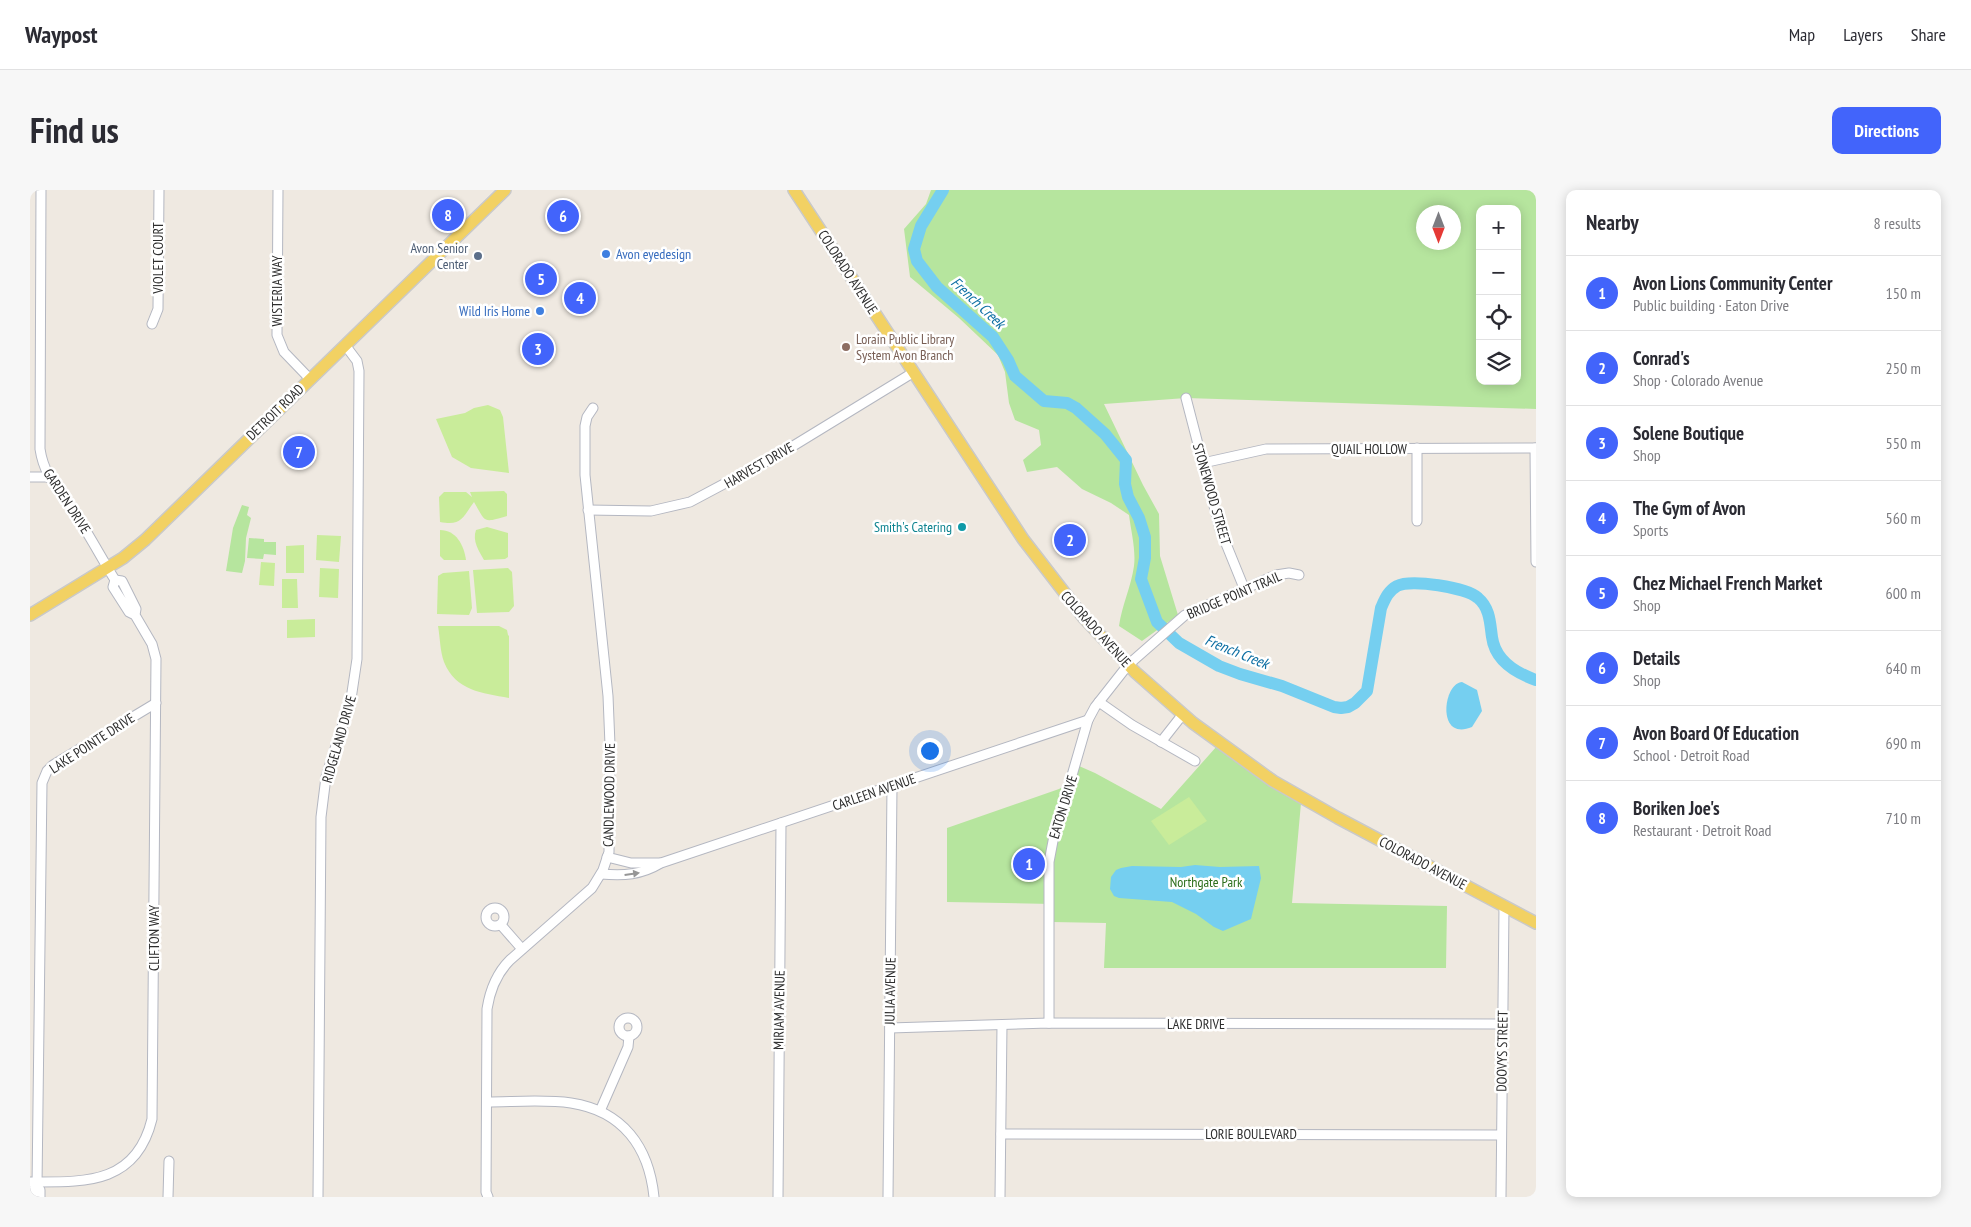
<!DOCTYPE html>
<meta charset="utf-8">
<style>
body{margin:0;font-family:"PT Sans Narrow",sans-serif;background:#f7f7f7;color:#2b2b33}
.controls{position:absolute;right:15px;top:15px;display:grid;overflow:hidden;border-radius:10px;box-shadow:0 2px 12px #0003}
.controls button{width:45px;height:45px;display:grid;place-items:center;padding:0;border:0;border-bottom:1px solid #e1e1e2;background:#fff;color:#2b2b33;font:25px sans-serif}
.compass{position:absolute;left:1386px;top:15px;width:45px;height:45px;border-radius:50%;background:#fff;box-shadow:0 2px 12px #0003;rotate:180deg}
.you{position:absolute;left:899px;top:560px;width:18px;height:18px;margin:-12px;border:4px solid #fff;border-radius:50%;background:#1a73e8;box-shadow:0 0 0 8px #1a73e833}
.badge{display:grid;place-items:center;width:32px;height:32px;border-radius:50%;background:#4264fb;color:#fff;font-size:16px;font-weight:700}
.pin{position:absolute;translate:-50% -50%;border:2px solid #fff;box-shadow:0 1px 5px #0006}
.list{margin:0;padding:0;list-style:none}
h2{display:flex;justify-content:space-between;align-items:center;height:65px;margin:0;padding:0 20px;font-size:21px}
h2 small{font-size:16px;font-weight:400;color:#7c7c81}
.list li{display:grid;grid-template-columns:32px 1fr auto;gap:15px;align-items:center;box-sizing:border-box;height:75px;padding:0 20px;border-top:1px solid #e1e1e2}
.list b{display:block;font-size:19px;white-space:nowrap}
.list p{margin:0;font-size:16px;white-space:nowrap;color:#7c7c81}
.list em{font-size:16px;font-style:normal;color:#7c7c81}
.icon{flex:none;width:28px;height:28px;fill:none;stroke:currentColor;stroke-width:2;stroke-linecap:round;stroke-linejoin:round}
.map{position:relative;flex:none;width:1506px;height:1007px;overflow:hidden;border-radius:10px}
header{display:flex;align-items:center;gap:30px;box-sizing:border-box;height:70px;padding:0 25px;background:#fff;border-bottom:1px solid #e1e1e2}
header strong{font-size:24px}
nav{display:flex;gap:28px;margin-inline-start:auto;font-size:18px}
.intro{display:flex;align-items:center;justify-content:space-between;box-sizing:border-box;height:120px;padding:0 30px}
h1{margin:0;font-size:35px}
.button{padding:12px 22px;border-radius:10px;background:#4264fb;color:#fff;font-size:18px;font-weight:700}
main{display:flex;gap:30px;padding:0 30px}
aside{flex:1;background:#fff;border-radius:10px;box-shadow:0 2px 12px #0003}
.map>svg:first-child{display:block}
.green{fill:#b6e59e;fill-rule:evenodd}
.pitch{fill:#c9ec9a}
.water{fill:#75cff0}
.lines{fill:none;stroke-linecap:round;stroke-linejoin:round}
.river{stroke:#75cff0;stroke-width:12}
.minor-casing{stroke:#b4b7c1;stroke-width:11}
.major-casing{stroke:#c9c9c9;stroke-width:14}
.minor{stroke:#fff;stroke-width:9}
.major{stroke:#f2d163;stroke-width:11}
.oneway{fill:#969696}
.shop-dot{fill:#3f7fe0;stroke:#fff;stroke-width:2}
.service-dot{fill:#5c6f8a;stroke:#fff;stroke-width:2}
.education-dot{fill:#8d6e63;stroke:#fff;stroke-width:2}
.culture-dot{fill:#0f9aa8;stroke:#fff;stroke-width:2}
.labels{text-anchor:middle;stroke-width:5;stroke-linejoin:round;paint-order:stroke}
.service-label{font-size:14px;fill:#4e5e75;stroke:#fff;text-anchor:end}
.shop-label{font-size:14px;fill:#366cbe;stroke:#fff;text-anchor:start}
.street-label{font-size:14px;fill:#2e2e2e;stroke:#fff}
.education-label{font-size:14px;fill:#785e54;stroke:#fff;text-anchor:start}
.culture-label{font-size:14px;fill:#0d838f;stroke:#fff;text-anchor:end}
.park-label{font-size:14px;fill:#2c6e1b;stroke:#fff}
.water-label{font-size:15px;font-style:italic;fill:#0d6fa3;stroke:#fff}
</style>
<header>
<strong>Waypost</strong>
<nav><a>Map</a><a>Layers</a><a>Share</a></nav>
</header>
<div class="intro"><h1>Find us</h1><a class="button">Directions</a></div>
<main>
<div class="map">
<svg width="1506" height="1007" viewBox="0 0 1506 1007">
<rect width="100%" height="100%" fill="#efe9e1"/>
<g class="green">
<path d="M 901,0 L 1506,0 L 1506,219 L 1156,208 L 1074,214 L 1113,295 L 1129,324 L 1130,366 L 1148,425 L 1112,451 L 1089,436 C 1092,415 1101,397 1104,376 C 1106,360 1101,341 1099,325 L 1081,313 L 1052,299 L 1027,277 L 997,282 L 993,270 L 1011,255 L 1009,240 L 985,230 L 979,213 L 975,182 L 968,165 L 929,128 L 880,87 L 874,39 L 896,14 ZM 1450,19 L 1487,19 L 1487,191 L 1450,191 ZM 1394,22 L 1424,22 L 1424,52 L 1394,52 Z"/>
<path d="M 212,315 L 219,317 L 217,325 L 221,328 L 216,348 L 215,371 L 212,383 L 196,381 L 203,338 Z"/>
<path d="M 219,348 L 234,349 L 234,352 L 246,352 L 246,365 L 234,364 L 233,369 L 217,368 Z"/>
<path d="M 1187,556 L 1271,613 L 1262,713 L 1417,716 L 1416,778 L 1074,778 L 1076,733 L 1022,732 L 1022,714 L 917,712 L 917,638 L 1029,599 L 1044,590 L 1049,576 L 1065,583 L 1131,619 Z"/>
</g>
<g class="pitch">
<path d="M 458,215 L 470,220 L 473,227 L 479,283 L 441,278 L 422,267 L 406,229 L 435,223 L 444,218 Z"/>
<path d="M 474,301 L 477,304 L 477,326 C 453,333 456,333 444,312 C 432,328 432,336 410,332 L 409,307 L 414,302 L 436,302 L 442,307 L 440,302 Z"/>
<path d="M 457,337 L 478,343 L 478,367 L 475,369 L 454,370 C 449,361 442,351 446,340 Z"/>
<path d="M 410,340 C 426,340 434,355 436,370 L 414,370 L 410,366 Z"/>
<path d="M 287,345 L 311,346 L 309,372 L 286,370 Z"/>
<path d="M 274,355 L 274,383 L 256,383 L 256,356 Z"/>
<path d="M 231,372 L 245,373 L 244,396 L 229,395 Z"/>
<path d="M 290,378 L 309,379 L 308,408 L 289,407 Z"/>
<path d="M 478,378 L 482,382 L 484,416 L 479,422 L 447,423 L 443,380 Z"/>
<path d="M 439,381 L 442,418 L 439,425 L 407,424 L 408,386 L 413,383 Z"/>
<path d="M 252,389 L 267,389 L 268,418 L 252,418 Z"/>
<path d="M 285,429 L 285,447 L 257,448 L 257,430 Z"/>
<path d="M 408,436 L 469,436 L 477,440 L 478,445 L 479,446 L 479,508 C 452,503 426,501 414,472 C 410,461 410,447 408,436 Z"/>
<path d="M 1159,607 L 1177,631 L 1139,655 L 1121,631 Z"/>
</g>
<g class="water">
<path d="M 1432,492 L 1447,500 L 1452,521 L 1442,537 C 1406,552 1413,493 1432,492 Z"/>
<path d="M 1165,675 L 1190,677 L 1229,676 L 1231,688 L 1221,729 L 1193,741 L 1184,737 L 1166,724 L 1142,712 L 1089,708 L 1084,706 L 1080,699 L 1081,687 L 1086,680 L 1091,678 L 1102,676 L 1151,677 Z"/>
</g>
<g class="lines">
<path class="river" d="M 913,0 L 891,36 L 884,59 L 887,71 L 907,97 L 963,147 L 978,170 L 985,186 L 1014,211 L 1037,213 L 1046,218 L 1075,244 L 1096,270 L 1095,294 L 1098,307 L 1109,328 L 1115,347 L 1115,368 L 1111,389 L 1127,432 L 1149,453 L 1189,476 L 1210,484 L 1252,496 L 1304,517 L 1311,518 L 1318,517 L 1325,513 L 1337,501 L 1351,418 C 1355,409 1358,401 1367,396 C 1381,389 1436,397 1448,408 C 1460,418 1460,433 1462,447 C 1465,470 1486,483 1506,490"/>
<g class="minor-casing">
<g id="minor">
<path d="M 11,0 L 10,259 C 14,286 28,298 43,320 C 58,343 71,367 85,390"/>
<path d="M 248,0 L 247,145 L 254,162 L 280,189"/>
<path d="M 122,134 L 128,119 L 129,0"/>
<path d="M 1156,208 L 1190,339 L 1214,398"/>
<path d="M 1387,258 L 1387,331"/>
<path d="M 1505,258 L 1506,372"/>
<path d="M 1173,273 L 1236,259 L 1506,258"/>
<path d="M 0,287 L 19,287"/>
<path d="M 558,320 L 621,321 L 660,312 L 750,264 L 884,182"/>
<path d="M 1069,512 L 1102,535 L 1165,571"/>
<path d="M 1131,552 L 1153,524"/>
<path d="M 577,667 L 601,673 L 630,673"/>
<path d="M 571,684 C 594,686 611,685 631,673 L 1058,530"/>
<circle cx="465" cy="727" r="9"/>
<path d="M 471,735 L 492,759"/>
<circle cx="598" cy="837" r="9"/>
<path d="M 1019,833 L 1019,672 L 1023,651 L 1058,530 L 1065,517 L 1098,475 L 1155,425 L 1246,385 L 1259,383 L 1269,385"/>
<path d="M 860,838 L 1019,833 L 1472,834"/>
<path d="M 457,912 C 484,912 514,909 541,913 C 593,921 619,957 624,1007"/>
<path d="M 570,921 L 598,857 L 599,846"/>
<path d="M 971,944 L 1471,945"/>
<path d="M 0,992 C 54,992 106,995 122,929 L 126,469 L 122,454 L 105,425 L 106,419 L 92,391 L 85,390 L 83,397 L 99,422 L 105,425"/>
<path d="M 7,996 L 12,593 L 17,581 L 23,575 L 126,513"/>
<path d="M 4,1007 L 4,999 L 7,996 L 10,1000 L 10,1007"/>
<path d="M 138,1007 L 139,971"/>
<path d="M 288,1007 L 291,627 L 296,587 L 321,509 L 327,469 L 329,181 L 327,171 L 315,155"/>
<path d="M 458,1007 L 456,1002 L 457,819 C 460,800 466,784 480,770 L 562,698 L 573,680 L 579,662 L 580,555 L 578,506 L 555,285 L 555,236 L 557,227 L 563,218"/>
<path d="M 748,1007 L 751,633"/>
<path d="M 858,1007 L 862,596"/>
<path d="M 970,1007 L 972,835"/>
<path d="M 1471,1007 L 1474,716"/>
</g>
</g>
<g class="major-casing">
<g id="major">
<path d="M 764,0 L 993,349 L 1054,428 L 1105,482 L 1163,533 L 1243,591 L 1308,628 L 1506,733"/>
<path d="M 0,425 L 93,368 L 115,350 L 475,0"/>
</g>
</g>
<use href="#minor" class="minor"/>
<use href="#major" class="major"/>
</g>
<defs><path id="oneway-solid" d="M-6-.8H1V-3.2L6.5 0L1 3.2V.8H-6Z" transform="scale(1.25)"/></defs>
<use class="oneway" href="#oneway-solid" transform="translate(602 684) rotate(-8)"/>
<g class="shop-dot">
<circle cx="576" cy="64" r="5"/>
<circle cx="510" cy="121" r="5"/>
</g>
<circle class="service-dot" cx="448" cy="66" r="5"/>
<circle class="education-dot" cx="816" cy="157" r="5"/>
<circle class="culture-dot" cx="932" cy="337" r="5"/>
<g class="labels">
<g class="service-label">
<text x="438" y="63">Avon Senior<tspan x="438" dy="16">Center</tspan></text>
</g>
<g class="shop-label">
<text x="586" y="69">Avon eyedesign</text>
<text x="500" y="126" text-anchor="end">Wild Iris Home</text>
</g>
<g class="street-label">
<text transform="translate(128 68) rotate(-90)" y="5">VIOLET COURT</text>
<text transform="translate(818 82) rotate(57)" y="5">COLORADO AVENUE</text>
<text transform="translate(247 101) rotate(-90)" y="5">WISTERIA WAY</text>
<text transform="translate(245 222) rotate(-44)" y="5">DETROIT ROAD</text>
<text x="1339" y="264">QUAIL HOLLOW</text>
<text transform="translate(729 275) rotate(-30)" y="5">HARVEST DRIVE</text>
<text transform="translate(1182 304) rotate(74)" y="5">STONEWOOD STREET</text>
<text transform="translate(37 311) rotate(57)" y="5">GARDEN DRIVE</text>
<text transform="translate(1204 405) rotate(-23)" y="5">BRIDGE POINT TRAIL</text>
<text transform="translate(1066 439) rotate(48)" y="5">COLORADO AVENUE</text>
<text transform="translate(309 549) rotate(-74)" y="5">RIDGELAND DRIVE</text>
<text transform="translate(62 553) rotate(-33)" y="5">LAKE POINTE DRIVE</text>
<text transform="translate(844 602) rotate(-19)" y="5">CARLEEN AVENUE</text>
<text transform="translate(579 605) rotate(-89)" y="5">CANDLEWOOD DRIVE</text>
<text transform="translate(1033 617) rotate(-73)" y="5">EATON DRIVE</text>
<text transform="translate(1393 673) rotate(28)" y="5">COLORADO AVENUE</text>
<text transform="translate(124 748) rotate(-90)" y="5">CLIFTON WAY</text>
<text transform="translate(860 801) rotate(-89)" y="5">JULIA AVENUE</text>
<text transform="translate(749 820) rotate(-89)" y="5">MIRIAM AVENUE</text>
<text x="1166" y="839">LAKE DRIVE</text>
<text transform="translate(1472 861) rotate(-89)" y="5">DOOVYS STREET</text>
<text x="1221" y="949">LORIE BOULEVARD</text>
</g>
<g class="education-label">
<text x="826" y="154">Lorain Public Library<tspan x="826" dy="16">System Avon Branch</tspan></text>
</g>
<g class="culture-label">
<text x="922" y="342">Smith's Catering</text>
</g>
<g class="park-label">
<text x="1176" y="697">Northgate Park</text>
</g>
<g class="water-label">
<text transform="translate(948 113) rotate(43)" y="5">French Creek</text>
<text transform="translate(1207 462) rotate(22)" y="5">French Creek</text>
</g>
</g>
</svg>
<div class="controls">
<button>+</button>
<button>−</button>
<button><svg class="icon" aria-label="locate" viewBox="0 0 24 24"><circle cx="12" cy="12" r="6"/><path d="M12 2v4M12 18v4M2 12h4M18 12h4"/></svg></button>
<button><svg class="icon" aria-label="layers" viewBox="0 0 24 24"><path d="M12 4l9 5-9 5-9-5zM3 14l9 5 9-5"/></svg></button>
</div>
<svg class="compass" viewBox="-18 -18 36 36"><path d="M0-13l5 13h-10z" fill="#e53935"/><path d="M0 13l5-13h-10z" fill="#7c7c81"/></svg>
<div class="you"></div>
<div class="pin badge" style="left:999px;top:674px">1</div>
<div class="pin badge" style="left:1040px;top:350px">2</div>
<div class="pin badge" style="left:508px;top:159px">3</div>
<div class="pin badge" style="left:550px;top:108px">4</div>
<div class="pin badge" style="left:511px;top:89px">5</div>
<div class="pin badge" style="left:533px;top:26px">6</div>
<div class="pin badge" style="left:269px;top:262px">7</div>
<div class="pin badge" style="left:418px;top:25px">8</div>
</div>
<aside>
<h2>Nearby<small>8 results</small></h2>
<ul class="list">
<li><span class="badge">1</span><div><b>Avon Lions Community Center</b><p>Public building · Eaton Drive</p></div><em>150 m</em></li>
<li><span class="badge">2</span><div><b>Conrad's</b><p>Shop · Colorado Avenue</p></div><em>250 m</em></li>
<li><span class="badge">3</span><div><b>Solene Boutique</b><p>Shop</p></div><em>550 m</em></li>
<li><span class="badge">4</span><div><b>The Gym of Avon</b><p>Sports</p></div><em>560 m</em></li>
<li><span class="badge">5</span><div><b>Chez Michael French Market</b><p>Shop</p></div><em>600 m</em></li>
<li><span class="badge">6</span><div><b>Details</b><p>Shop</p></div><em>640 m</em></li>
<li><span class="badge">7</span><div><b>Avon Board Of Education</b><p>School · Detroit Road</p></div><em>690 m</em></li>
<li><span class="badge">8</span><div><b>Boriken Joe's</b><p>Restaurant · Detroit Road</p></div><em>710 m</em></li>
</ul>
</aside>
</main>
